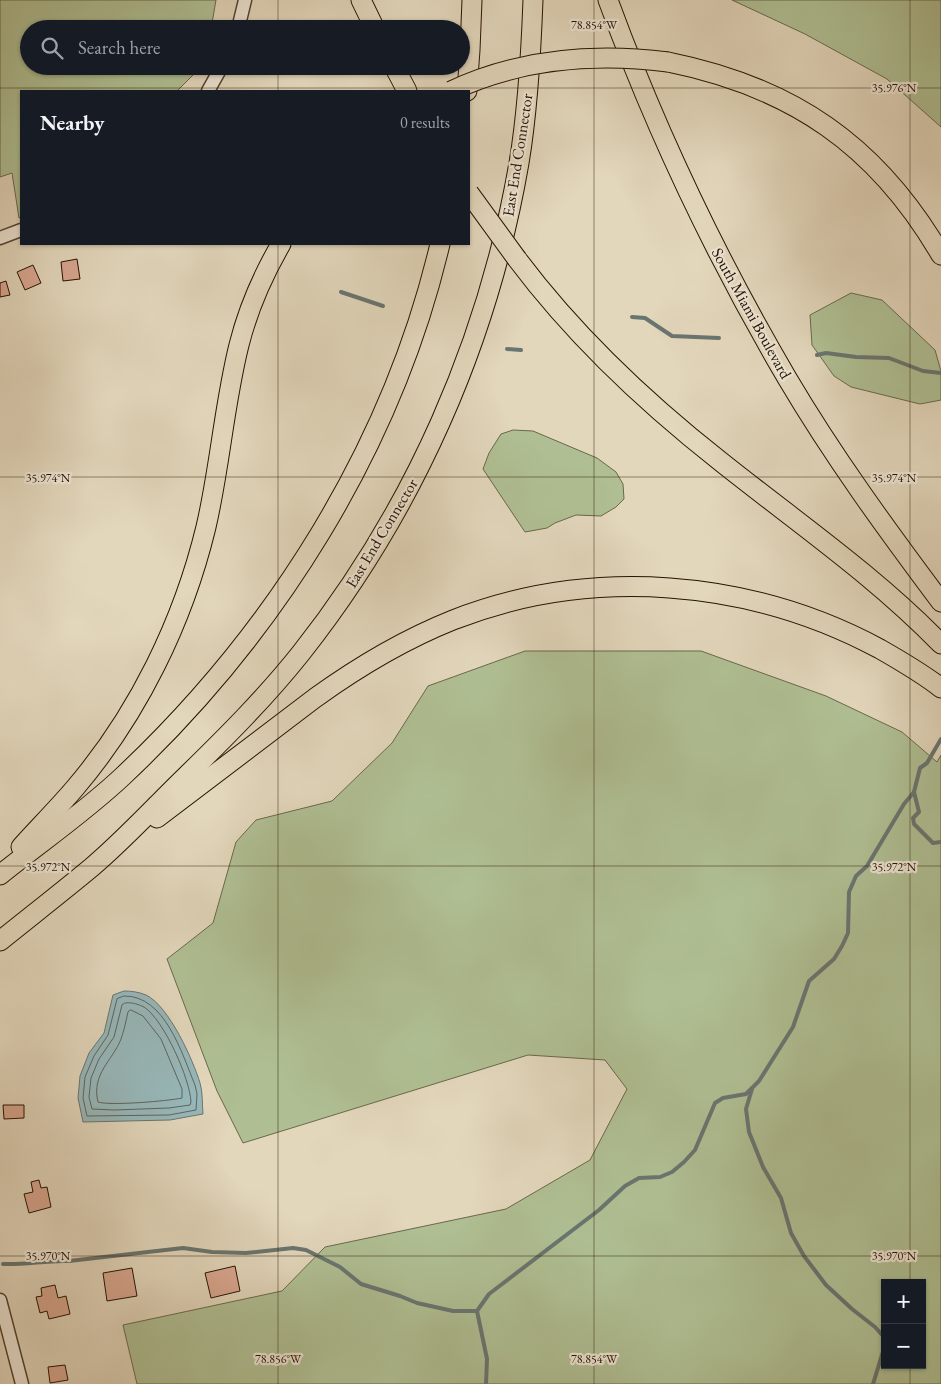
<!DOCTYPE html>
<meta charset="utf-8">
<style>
body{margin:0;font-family:"EB Garamond",serif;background:#242831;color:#f1f3f6}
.controls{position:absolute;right:15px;bottom:15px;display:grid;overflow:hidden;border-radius:0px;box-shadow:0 1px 4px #0004}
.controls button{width:45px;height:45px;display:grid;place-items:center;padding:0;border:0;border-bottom:1px solid #363941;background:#171b24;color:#f1f3f6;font:25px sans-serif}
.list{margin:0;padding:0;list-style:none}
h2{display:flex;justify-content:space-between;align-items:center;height:65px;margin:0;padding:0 20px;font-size:21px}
h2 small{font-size:16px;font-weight:400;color:#9ea1a6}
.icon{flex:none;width:28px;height:28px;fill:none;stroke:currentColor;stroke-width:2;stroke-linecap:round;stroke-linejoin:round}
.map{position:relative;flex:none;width:941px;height:1384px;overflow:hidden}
.search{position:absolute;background:#171b24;box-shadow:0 1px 4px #0004;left:20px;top:20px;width:450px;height:55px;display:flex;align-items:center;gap:12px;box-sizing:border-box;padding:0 18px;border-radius:28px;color:#9ea1a6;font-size:19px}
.panel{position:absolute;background:#171b24;box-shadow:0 1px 4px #0004;left:20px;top:90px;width:450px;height:155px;border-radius:0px}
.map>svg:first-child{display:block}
.green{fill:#afbf93;stroke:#6a684b;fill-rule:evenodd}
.water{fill:#97b7b9;stroke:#697570}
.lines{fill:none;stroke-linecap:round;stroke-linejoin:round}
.shore{stroke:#5e645e;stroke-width:1}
.stream{stroke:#697570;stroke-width:4}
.building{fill:#d8a68f;stroke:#251103}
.minor-casing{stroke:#544231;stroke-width:15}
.highway-casing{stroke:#251103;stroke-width:21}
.minor{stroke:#ece4d3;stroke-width:12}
.highway{stroke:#e2d6bb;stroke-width:19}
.highway-bridge-casing{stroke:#251103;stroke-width:21;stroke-linecap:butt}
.highway-bridge{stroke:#e2d6bb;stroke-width:19}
.ticks{fill:none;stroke:#251103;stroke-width:1;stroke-opacity:0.45}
.labels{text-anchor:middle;stroke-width:4.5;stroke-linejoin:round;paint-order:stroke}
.street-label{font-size:16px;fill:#251103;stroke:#ece4d3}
.ticks-label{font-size:12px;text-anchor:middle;fill:#251103;stroke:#ece4d3;stroke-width:4.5;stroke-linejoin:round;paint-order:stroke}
</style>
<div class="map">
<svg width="941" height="1384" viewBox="0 0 941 1384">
<rect width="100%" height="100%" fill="#e2d6bb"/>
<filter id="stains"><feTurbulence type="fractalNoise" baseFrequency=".004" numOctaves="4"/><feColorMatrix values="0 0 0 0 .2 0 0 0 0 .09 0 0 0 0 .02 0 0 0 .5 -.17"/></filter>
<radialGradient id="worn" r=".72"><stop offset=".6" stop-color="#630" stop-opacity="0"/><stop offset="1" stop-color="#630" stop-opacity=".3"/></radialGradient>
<g class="green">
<path d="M 0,0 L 216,0 L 211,29 L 29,29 L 29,66 L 202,66 L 177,91 L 21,91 L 21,217 L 19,218 L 12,173 L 0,177 Z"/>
<path d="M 732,0 L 941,0 L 941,127 L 887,79 L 805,34 Z"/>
<path d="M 851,293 L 882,300 L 935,350 L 941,371 L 941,400 L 920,404 L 851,387 L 834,376 L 812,345 L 810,315 Z"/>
<path d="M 513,430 L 533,431 L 597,458 L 616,472 L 623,484 L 624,499 L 616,507 L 601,516 L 576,515 L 555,523 L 547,528 L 525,532 L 483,469 L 489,453 L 501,434 Z"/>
<path d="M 525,651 L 701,651 L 826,696 L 902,732 L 937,762 L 941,755 L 941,1384 L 137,1384 L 123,1325 L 282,1291 L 325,1247 L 506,1209 L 590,1160 L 627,1089 L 605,1060 L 528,1055 L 243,1143 L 217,1091 L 167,959 L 213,923 L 236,842 L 256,820 L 332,801 L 392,743 L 428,686 ZM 885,1283 L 922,1283 L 922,1365 L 885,1365 Z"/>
</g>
<path class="water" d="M 124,991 C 131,991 139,992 146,995 C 169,1006 193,1060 200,1083 C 203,1093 202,1104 203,1114 L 170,1120 L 83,1122 L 78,1098 L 80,1076 L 89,1053 L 104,1033 L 113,995 Z"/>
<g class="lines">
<g class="shore">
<path d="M 124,996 C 165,995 182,1054 195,1085 L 197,1094 L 196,1110 L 169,1115 L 87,1116 L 83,1098 L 85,1077 L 94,1056 L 108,1035 L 117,999 Z"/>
<path d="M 125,1003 C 131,1002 138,1004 144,1007 C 164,1020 190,1079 191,1102 L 190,1105 L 169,1108 L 114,1110 L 92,1109 L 89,1097 L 91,1078 L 99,1059 L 114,1037 L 122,1005 Z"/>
<path d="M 131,1010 L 143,1016 L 161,1039 L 182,1089 L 182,1098 C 168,1101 110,1106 98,1102 C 91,1074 113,1060 121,1039 C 124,1031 126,1021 128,1012 Z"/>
</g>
<g class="stream">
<path d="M 341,292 L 383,306"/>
<path d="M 632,317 L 645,318 L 672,336 L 719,338"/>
<path d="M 507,349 L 521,350"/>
<path d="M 817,355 L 826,353 L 856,357 L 889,358 L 923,371 L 941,373"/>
<path d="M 914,792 L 919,812 L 913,818 L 914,824 L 933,843 L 941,842"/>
<path d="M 752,1089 L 746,1109 L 749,1132 L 763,1167 L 781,1198 L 791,1233 L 804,1256 L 826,1285 L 852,1309 L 875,1327 L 883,1336 L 885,1342"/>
<path d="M 3,1264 C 26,1265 47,1260 69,1261 L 183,1248 L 212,1252 L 246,1253 L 293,1248 L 306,1250 L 340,1267 L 361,1284 L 400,1296 L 417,1303 L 453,1311 L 477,1311"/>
<path d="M 486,1384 L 487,1359 L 477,1311 L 489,1294 L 599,1210 L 625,1186 L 639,1178 L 660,1177 L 672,1172 L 684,1162 L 695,1150 L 715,1103 L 723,1098 L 746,1094 L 759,1081 L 793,1027 L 809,981 L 834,959 L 842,946 L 848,933 L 849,892 L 856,876 L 867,866 L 904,804 L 914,792 L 920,768 L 927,763 L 941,739"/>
<path d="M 873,1384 L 885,1345"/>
</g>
</g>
<g class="building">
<path d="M 77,259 L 80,279 L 63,281 L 61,262 Z"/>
<path d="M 33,265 L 41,283 L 25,290 L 17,272 Z"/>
<path d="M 6,281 L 10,295 L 0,297 L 0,283 Z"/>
<path d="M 3,1105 L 24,1105 L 24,1118 L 4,1119 Z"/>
<path d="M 39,1180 L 41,1188 L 47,1187 L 51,1207 L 29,1213 L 24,1194 L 33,1192 L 31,1182 Z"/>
<path d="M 235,1266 L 240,1291 L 211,1298 L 205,1273 Z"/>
<path d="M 132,1268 L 137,1296 L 107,1301 L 103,1273 Z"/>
<path d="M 55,1285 L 58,1298 L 66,1296 L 70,1314 L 49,1319 L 47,1311 L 40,1313 L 36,1297 L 42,1296 L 41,1288 Z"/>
<path d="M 65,1365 L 68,1380 L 50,1383 L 48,1367 Z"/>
</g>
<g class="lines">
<g class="minor-casing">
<g id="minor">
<path d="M 238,29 L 245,0"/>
<path d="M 208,91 L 222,66"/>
<path d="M 0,238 L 21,230"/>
<path d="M 0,1300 L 22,1384"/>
</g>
</g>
<g class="highway-casing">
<g id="highway">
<path d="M 361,0 L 375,29"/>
<path d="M 608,0 C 656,131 716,257 787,378 C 833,456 887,530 941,602"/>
<path d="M 668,62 C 792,87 877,145 941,255"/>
<path d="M 394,66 L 407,91"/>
<path d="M 467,91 L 470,50 L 472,0"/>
<path d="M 517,259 C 574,335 645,402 720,461 C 795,521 874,575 941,644"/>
<path d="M 157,818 L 315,698 C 358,667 403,640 453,620 C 591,566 750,579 880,649 C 901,661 922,673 941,688"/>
<path d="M 21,847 C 39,827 58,808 75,788 C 138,714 183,622 206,527 C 220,467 224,405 239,345 C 248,309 263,275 281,244"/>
<path d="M 0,875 C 41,842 85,812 123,776 C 275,633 392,448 440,244"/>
<path d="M 0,941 C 31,916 62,892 92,867 C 125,839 155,806 186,776 C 226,737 266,697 301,653 C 414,510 488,342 519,163 C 528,109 531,54 533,0"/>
</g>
</g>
<use href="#minor" class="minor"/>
<use href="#highway" class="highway"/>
<g class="highway-bridge-casing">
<g id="highway-bridge">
<path d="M 451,91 C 519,59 595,53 668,62"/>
<path d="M 469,193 L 517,259"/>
</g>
</g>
<use href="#highway-bridge" class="highway-bridge"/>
</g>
<path class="ticks" d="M 278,0 L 278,29M 594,0 L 594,1384M 910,0 L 910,1283M 278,66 L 278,91M 0,88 L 941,88M 278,244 L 278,1384M 0,477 L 941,477M 0,866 L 941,866M 0,1256 L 941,1256M 910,1365 L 910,1384"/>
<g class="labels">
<g class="street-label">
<text transform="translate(517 155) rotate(-81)" y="6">East End Connector</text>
<text transform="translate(752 313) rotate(61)" y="6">South Miami Boulevard</text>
<text transform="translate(381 533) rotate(-59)" y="6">East End Connector</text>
</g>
</g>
<g class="ticks-label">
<text x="594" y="29">78.854°W</text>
<text x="894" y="92">35.976°N</text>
<text x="48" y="482">35.974°N</text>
<text x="894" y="482">35.974°N</text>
<text x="48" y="871">35.972°N</text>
<text x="894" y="871">35.972°N</text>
<text x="48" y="1260">35.970°N</text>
<text x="894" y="1260">35.970°N</text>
<text x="278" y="1363">78.856°W</text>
<text x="594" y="1363">78.854°W</text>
</g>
<rect width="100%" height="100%" filter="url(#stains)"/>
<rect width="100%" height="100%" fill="url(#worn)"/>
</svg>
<div class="controls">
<button>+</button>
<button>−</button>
</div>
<div class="search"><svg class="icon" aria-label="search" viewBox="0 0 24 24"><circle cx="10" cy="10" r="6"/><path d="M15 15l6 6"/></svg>Search here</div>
<section class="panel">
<h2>Nearby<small>0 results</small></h2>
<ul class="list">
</ul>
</section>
</div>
